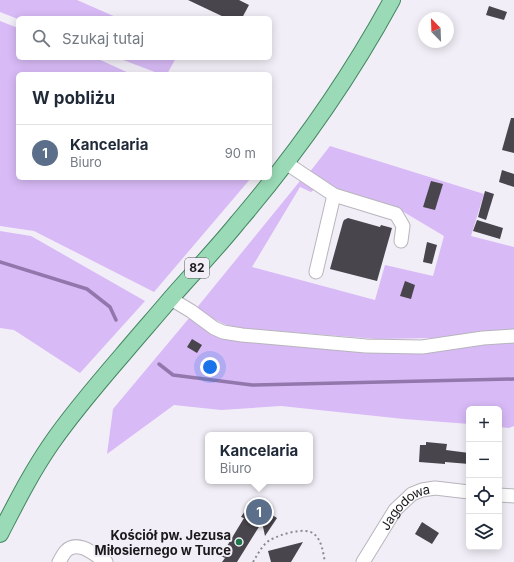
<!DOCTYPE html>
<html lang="pl">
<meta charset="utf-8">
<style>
body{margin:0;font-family:Inter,sans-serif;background:#f2f2f3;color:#1f2937}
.controls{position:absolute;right:12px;bottom:12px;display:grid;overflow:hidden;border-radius:6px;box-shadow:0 2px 10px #0003}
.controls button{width:36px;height:36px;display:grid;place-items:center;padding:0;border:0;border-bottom:1px solid #e0e1e3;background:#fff;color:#1f2937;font:20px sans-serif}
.compass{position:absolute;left:418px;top:12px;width:36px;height:36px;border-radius:50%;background:#fff;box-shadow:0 2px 10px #0003;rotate:337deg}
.you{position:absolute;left:210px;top:367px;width:14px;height:14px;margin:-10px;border:3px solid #fff;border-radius:50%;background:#1a73e8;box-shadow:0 0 0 6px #1a73e833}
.badge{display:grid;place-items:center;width:26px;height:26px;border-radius:50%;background:#0f766e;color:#fff;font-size:13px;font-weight:700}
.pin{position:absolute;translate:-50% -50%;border:2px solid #fff;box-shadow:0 1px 4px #0006}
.popup{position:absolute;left:205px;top:432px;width:108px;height:52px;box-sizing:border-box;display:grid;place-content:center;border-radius:6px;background:#fff;filter:drop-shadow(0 1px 3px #0005);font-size:13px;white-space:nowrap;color:#747a83}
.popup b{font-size:15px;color:#1f2937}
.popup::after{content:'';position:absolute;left:50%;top:100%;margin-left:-8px;border:8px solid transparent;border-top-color:#fff}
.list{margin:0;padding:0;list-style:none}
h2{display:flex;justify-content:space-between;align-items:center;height:52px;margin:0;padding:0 16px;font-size:17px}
h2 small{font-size:13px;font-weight:400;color:#747a83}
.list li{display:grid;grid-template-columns:26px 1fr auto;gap:12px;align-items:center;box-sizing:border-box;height:56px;padding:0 16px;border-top:1px solid #e0e1e3}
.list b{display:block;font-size:15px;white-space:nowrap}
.list p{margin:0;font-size:13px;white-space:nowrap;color:#747a83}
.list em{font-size:13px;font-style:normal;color:#747a83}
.icon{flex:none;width:22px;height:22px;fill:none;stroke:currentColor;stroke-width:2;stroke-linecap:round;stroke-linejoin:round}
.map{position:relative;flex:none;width:514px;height:562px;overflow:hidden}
.search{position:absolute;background:#fff;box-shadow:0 2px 10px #0003;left:16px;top:16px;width:256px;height:44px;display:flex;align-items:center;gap:10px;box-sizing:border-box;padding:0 14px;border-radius:6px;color:#747a83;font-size:15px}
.panel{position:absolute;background:#fff;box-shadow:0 2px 10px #0003;left:16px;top:72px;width:256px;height:108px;border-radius:6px}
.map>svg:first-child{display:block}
.green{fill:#d8baf6}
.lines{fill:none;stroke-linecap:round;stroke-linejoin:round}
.stream{stroke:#9177ab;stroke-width:3.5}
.building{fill:#48454c}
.minor-casing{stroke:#b8b5bd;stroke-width:15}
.major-casing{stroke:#428660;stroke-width:18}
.path{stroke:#8c898f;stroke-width:2;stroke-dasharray:2 3;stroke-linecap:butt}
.minor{stroke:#fff;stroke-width:13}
.major{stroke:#9adab6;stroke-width:16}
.poi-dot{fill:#1e7649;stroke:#f2eef7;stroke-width:1.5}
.labels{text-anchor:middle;stroke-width:4;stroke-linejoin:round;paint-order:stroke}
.shield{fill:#f2eef7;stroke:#5c595e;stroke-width:1}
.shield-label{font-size:12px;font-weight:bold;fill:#1b191c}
.street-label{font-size:13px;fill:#1b191c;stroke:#f2eef7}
.poi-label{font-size:13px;font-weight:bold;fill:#1b191c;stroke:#f2eef7;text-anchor:end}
</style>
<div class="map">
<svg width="514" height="562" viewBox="0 0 514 562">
<rect width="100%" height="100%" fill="#f2eef7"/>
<g class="green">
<path d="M 0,0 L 77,0 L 118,18 L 18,18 L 18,19 L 0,12 Z"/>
<path d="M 0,21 L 18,28 L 18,58 L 96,58 L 131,74 L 18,74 L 18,178 L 251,178 L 154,292 L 34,231 L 0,226 Z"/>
<path d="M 118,58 L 176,58 L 167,74 L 160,74 Z"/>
<path d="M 330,146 L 484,194 L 471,236 L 514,247 L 514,331 L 469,334 L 434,338 L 377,339 L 237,328 L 224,324 L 195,310 L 300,181 L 303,180 L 316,188 L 311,192 L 300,187 L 252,267 L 375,300 L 385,265 L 433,276 L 444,236 L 397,208 L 335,191 L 309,173 Z"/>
<path d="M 0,231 L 31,236 L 145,301 L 80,373 L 14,330 L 0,328 Z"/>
<path d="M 190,317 L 224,337 L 493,342 L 514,342 L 514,426 L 509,428 L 499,427 L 499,409 L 469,409 L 469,424 L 404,419 L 281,406 L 221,410 L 174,405 L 107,454 L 113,409 Z"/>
</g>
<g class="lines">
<g class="stream">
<path d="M 0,262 L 87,289 L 110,307 L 116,320"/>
<path d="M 159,364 L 173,375 L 252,385 L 514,379"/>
</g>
</g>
<g class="building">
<path d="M 188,0 L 239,0 L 249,5 L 242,18 L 226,18 Z"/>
<path d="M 489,6 L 507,12 L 504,20 L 486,15 Z"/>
<path d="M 511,118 L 514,118 L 514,153 L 502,150 Z"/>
<path d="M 502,170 L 514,174 L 514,187 L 499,182 Z"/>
<path d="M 431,181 L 443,184 L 435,210 L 423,207 Z"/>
<path d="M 485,191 L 494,194 L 486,220 L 478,217 Z"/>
<path d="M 348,218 L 380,227 L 381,225 L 392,228 L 377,281 L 330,269 L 343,222 L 344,220 Z"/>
<path d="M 477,220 L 503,228 L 500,239 L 473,231 Z"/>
<path d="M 427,242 L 437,245 L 432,264 L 423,262 Z"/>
<path d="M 405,281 L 415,285 L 411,299 L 400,296 Z"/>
<path d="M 192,339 L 202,345 L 197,353 L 187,347 Z"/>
<path d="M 426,442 L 447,444 L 446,450 L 469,453 L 469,464 L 445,462 L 445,464 L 419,462 L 420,445 L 426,445 Z"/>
<path d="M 251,502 L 277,518 L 265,536 L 262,522 L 237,562 L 222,562 L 225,558 L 221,556 L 244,518 L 241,517 Z"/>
<path d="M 422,522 L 439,533 L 432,544 L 415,534 Z"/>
<path d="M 303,542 L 291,562 L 271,562 L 268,551 Z"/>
</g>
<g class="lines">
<g class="minor-casing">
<g id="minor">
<path d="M 286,163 L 334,195 L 316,272"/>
<path d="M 334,195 L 396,214 L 403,226 L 401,241"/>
<path d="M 171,299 L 191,311 L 214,328 L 223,332 L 242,335 L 366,346 L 422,347 L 483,338 L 514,336"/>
<path d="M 499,495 L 514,496"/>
<path d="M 59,562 C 61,559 63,554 66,551 C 78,539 95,555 106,562"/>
<path id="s1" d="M 363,562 L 395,510 L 412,494 L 422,490 L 435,488 L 469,492"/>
</g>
</g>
<g class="major-casing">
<path id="major" d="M 0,534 C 16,503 31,473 51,444 C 73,412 99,382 124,353 C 140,334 156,316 172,297 C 194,272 217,248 238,222 C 297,153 349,79 392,0"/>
</g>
<path class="path" d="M 253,562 C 258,554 262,545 270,540 C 279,535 305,526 314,534 C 322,540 323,553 325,562"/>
<use href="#minor" class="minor"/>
<use href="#major" class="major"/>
</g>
<circle class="poi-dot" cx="239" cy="542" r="4"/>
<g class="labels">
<rect class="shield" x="185" y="258" width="24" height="20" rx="3"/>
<g class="shield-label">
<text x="197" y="272">82</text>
</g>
<g class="street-label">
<text dy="5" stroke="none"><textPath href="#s1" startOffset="71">Jagodowa</textPath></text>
</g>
<g class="poi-label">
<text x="231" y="540">Kościół pw. Jezusa<tspan x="231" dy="15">Miłosiernego w Turce</tspan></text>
</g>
</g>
</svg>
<div class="controls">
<button>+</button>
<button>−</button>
<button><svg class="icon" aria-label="locate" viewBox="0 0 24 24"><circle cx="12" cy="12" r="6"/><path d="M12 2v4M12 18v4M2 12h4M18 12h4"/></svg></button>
<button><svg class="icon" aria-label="layers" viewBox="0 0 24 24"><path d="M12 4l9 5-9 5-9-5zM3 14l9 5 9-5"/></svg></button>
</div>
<svg class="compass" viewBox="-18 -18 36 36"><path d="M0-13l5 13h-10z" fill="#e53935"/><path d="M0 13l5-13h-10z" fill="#747a83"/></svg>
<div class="you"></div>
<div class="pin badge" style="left:259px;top:512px;background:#5c6f8a">1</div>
<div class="popup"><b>Kancelaria</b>Biuro</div>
<div class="search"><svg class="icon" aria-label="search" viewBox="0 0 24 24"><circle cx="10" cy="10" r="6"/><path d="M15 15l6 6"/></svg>Szukaj tutaj</div>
<section class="panel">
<h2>W pobliżu<small></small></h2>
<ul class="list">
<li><span class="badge" style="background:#5c6f8a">1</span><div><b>Kancelaria</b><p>Biuro</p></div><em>90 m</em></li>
</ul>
</section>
</div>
